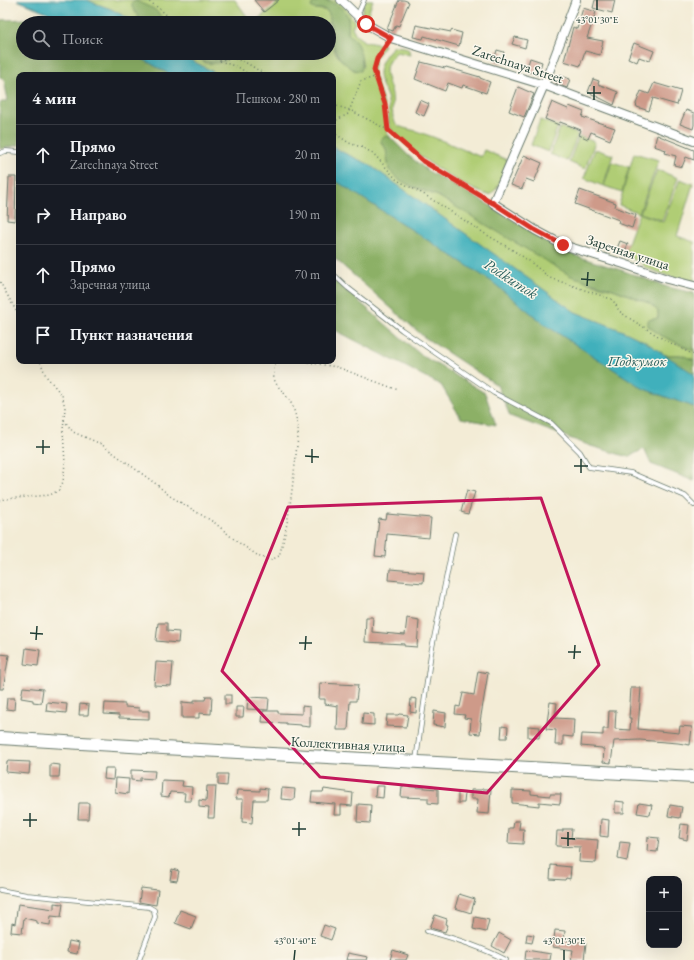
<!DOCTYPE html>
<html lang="ru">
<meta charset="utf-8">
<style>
body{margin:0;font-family:"EB Garamond",serif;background:#242831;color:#f1f3f6}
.controls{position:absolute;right:12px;bottom:12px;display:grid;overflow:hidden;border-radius:8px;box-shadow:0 4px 16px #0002}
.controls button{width:36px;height:36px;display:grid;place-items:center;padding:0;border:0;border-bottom:1px solid #363941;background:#171b24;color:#f1f3f6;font:20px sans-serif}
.stop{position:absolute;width:12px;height:12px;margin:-9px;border:3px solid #d93025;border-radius:50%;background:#fff}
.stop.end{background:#d93025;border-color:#fff;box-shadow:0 1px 4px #0008}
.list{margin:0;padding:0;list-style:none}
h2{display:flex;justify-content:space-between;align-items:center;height:52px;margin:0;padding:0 16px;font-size:17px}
h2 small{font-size:13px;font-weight:400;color:#9ea1a6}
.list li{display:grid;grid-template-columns:26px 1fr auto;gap:12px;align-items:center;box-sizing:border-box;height:60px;padding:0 16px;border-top:1px solid #363941}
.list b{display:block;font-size:15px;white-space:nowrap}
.list p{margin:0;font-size:13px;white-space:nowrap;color:#9ea1a6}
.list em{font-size:13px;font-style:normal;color:#9ea1a6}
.icon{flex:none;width:22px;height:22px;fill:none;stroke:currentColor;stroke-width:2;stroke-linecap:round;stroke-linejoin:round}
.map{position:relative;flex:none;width:694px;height:960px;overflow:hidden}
.search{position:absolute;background:#171b24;box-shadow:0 4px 16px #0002;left:16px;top:16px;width:320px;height:44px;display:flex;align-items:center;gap:10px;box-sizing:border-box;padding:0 14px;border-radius:22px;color:#9ea1a6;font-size:15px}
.panel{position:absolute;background:#171b24;box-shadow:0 4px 16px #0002;left:16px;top:72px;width:320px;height:292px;border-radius:8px}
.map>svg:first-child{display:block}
.green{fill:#b0cd74;stroke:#688554}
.forest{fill:#8cb066;stroke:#56764d}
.water{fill:#40b0bc;stroke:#307678}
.building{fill:#ce9a89}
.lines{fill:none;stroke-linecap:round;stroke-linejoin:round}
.lane-casing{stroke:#697a6d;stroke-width:5.5}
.street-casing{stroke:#697a6d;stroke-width:10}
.secondary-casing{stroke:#697a6d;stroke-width:14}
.path{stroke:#697a6d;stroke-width:1.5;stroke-dasharray:1 3;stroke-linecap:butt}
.lane{stroke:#fff;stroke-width:4}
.street{stroke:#fff;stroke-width:8}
.secondary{stroke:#fff;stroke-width:12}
.route{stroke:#d93025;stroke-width:5}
.marked{fill:none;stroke:#c2185b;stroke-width:3;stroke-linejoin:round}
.ticks{fill:none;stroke:#1f3d34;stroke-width:1.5}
.labels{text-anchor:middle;stroke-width:3;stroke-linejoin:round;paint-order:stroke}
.street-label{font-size:14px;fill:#1f3d34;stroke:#fbf7ec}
.water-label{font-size:15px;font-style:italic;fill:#29605d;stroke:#fbf7ec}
.ticks-label{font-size:10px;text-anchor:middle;fill:#1f3d34;stroke:#fbf7ec;stroke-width:3;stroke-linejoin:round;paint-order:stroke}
</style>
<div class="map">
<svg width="694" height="960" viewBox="0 0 694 960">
<rect width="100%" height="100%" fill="#fbf7ec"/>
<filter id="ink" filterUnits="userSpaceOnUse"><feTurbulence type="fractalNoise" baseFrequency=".025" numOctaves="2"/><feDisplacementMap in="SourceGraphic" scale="8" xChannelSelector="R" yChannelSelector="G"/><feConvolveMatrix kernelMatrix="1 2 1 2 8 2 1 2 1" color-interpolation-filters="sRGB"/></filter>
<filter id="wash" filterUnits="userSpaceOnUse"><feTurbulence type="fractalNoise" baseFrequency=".012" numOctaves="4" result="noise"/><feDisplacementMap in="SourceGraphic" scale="16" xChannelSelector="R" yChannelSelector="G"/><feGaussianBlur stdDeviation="0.9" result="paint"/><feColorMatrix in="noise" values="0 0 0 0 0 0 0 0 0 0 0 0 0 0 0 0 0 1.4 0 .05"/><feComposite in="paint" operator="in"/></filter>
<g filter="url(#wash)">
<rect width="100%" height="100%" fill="#f3ecd6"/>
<g class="green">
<path d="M 86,0 L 235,0 L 252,23 L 168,23 L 165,21 L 137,17 L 142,23 L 137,23 L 111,9 Z"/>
<path d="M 274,0 L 320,0 L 314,3 L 316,9 L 327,11 L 329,14 L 334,50 L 340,59 L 355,71 L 363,66 L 356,41 L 348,34 L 348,18 L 328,1 L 324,0 L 338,0 L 349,12 L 355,23 L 352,27 L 356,35 L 365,42 L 384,45 L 375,59 L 373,71 L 384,105 L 387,133 L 391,138 L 386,136 L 381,142 L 386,149 L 389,170 L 411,186 L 438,196 L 589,283 L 613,289 L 649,303 L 658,311 L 658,318 L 677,343 L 694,351 L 694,360 L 681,355 L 664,355 L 644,341 L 623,331 L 575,312 L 392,181 L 368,164 L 342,152 L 333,146 L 333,75 L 219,75 L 191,60 L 192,53 L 202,53 L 200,57 L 205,63 L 211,63 L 228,56 L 227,53 L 329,53 L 329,23 L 253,23 L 277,4 Z"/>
<path d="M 365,0 L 373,0 L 367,17 L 387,29 L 381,29 L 361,16 Z"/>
<path d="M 394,46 L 405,47 L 409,50 L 410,55 L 397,52 C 382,65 385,73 391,90 C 394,99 391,114 394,121 C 397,128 409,129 416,131 C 438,138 459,148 481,157 L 484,150 L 507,160 C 504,171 500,190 489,195 C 468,191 399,146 390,127 C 387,120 390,106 387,97 C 385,91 382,86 380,80 C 376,67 385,54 394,46 Z"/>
<path d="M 540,120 L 558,126 L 548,152 L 531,145 Z"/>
<path d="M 560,127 L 578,134 L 567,161 L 550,154 Z"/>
<path d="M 579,136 L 595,142 L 585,169 L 569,162 Z"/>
<path d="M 595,149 L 613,155 L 603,186 L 584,178 Z"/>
<path d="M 634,153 L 659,160 L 639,213 L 619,205 Z"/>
<path d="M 612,162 L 629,167 L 622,192 L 604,186 Z"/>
<path d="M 657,170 L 678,178 L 662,220 L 640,213 Z"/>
<path d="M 680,179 L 693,184 L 677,236 L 694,242 L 694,282 L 668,276 L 646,268 L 639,261 L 627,258 L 624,254 L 639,213 L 663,222 Z"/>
</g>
<g class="forest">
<path d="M 320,0 C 330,0 345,7 348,18 C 349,22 348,29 348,34 C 350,36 353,38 355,41 C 360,47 364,64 361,71 C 355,71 352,69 347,65 C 328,50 334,35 329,14 L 327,11 L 321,9 L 314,9 L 311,7 L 312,4 Z"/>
<path d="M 136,1 L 154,9 L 168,23 L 142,23 L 132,7 L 132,2 Z"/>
<path d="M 63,18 L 73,23 L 23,23 L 23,53 L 132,53 L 171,75 L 19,75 L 19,145 L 0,149 L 0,103 L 8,100 L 4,80 L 0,77 L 0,20 Z"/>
<path d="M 202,53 L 227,53 L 228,56 L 225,61 C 217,64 207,64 201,60 L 200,57 Z"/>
<path d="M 386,136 L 391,138 L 409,156 L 428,171 L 491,206 L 551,244 L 576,256 L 624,271 L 667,287 L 694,293 L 694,351 L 660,335 L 648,326 L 648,320 L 658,318 L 658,311 L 649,303 L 613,289 L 571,276 L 438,196 L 411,186 L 398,179 L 389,170 L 386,149 L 381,142 L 381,138 Z"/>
<path d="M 333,179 L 491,281 L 547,326 L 644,389 L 694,407 L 694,481 L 651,464 L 644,449 L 628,457 L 591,446 L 510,416 L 497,385 L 424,337 L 333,257 Z"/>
<path d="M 333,279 L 421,355 L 485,393 L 496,425 L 461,418 L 441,385 L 333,329 Z"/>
<path d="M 664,355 L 681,355 L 694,360 L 694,374 Z"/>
</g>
<g class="water">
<path d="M 17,0 L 86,0 L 111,9 L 137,23 L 73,23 Z"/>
<path d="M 132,53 L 181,53 L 191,60 L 219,75 L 171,75 Z"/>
<path d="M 333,146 L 342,152 L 368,164 L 392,181 L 575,312 L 623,331 L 644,341 L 694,374 L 694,407 L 644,389 L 547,326 L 491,281 L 333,179 Z"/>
</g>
<g id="blocks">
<g class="building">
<path d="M 254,0 L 279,0 L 264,12 Z"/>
<path d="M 399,0 L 404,0 L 409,2 L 399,26 L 396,25 L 393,31 L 387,29 Z"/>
<path d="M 595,0 L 615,0 L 612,13 L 593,8 Z"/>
<path d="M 583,8 L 596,12 L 587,38 L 603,41 L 600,55 L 585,51 L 580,66 L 564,61 L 573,27 L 577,29 Z"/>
<path d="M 416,25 L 451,32 L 451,30 L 462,33 L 459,46 L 424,36 L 423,39 L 413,37 Z"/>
<path d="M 515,37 L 527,40 L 525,48 L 512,44 Z"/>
<path d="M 634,43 L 654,51 L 650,61 L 639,57 L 637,62 L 628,58 Z"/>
<path d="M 497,50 L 504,52 L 501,63 L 494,61 Z"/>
<path d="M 530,58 L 542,62 L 538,75 L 526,71 Z"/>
<path d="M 421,62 L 445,68 L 446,67 L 480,77 L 480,78 L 490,82 L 486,93 L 463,85 L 462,88 L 448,83 L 445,91 L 415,79 Z"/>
<path d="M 559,75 L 570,79 L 567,88 L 556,84 Z"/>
<path d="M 593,79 L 599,81 L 598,84 L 618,92 L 614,105 L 588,92 Z"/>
<path d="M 654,83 L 681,91 L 677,105 L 653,98 L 649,111 L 637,107 L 636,104 L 641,91 L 649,94 Z"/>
<path d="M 518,87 L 534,94 L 524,117 L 509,111 Z"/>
<path d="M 420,100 L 429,104 L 424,116 L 415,112 Z"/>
<path d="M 552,102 L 568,109 L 569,106 L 584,112 L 582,117 L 615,128 L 610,140 L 591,132 L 588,139 L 579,135 L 581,130 L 560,122 L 559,125 L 545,119 Z"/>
<path d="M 686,110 L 694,113 L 694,125 L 693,129 L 680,124 Z"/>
<path d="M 657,135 L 694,150 L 694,160 L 686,157 L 682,167 L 674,165 L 676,156 L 665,153 L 666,150 L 654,146 Z"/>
<path d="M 524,155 L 542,163 L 534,182 L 526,179 L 522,189 L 511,185 Z"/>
<path d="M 9,177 L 16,177 L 15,221 L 7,220 Z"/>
<path d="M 580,190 L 616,203 L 615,207 L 636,215 L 632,228 L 618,223 L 619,220 L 575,204 Z"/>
<path d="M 620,241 L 628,244 L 624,254 L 616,251 Z"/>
<path d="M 467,490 L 475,492 L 468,514 L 461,512 Z"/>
<path d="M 387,514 L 431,518 L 429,538 L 387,534 L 385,557 L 375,556 L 379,519 L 386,520 Z"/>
<path d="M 390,569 L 424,572 L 423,583 L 389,580 Z"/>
<path d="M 366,617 L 373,617 L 372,632 L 405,635 L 407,618 L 419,620 L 417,647 L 404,646 L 404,644 L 365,642 Z"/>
<path d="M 158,623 L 167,623 L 167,631 L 179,632 L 178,643 L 156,641 Z"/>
<path d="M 26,648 L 40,650 L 38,666 L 24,664 Z"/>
<path d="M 0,654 L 9,655 L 3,689 L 0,689 Z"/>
<path d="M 156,662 L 173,663 L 171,686 L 154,685 Z"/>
<path d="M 478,671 L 488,673 L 480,722 L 481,722 L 480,734 L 470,733 L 471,719 L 464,718 L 465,715 L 455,714 L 456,706 L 460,707 L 463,693 L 474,695 Z"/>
<path d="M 320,683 L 358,685 L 356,701 L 350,701 L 348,730 L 337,730 L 338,706 L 325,704 L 325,699 L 319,699 Z"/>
<path d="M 23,687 L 43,689 L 41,703 L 33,702 L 33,700 L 21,698 Z"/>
<path d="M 631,688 L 641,688 L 638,729 L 679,733 L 680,726 L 692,727 L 690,745 L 678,743 L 640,740 L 614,741 L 611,763 L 603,762 L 604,749 L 602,749 L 602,748 L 581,746 L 582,734 L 603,735 L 603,729 L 608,729 L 609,711 L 616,711 L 615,729 L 630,730 L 631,718 L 629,718 Z"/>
<rect x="225" y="695" width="6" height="9"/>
<path d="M 206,696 L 212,696 L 211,714 L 199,713 L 199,718 L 182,718 L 182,702 L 194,703 L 194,700 L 205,700 Z"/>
<path d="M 248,697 L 269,698 L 268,710 L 247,709 Z"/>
<path d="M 7,698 L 15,698 L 14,710 L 6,709 Z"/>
<path d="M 411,698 L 417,699 L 416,713 L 410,712 Z"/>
<path d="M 47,702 L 67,704 L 66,713 L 46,711 Z"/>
<path d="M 550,702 L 557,703 L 555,718 L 574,719 L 573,737 L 563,736 L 563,745 L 555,745 L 556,730 L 546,729 Z"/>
<path d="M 105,703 L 125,704 L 125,707 L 139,708 L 139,711 L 149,711 L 149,719 L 119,718 L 119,715 L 104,714 Z"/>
<path d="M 80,704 L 89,705 L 88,715 L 79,715 Z"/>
<path d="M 302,706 L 310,707 L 310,727 L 301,726 L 301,725 L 286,724 L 286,723 L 262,722 L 263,711 L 278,711 L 278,713 L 302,714 Z"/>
<path d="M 236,707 L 244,707 L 243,717 L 236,717 Z"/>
<path d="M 434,711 L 446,713 L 445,727 L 433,725 Z"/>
<path d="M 363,713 L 374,714 L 374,725 L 362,724 Z"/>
<path d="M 399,714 L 408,715 L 406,727 L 386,726 L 387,715 L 398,715 Z"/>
<path d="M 502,726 L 508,727 L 507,738 L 501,738 Z"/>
<path d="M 528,726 L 540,727 L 539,738 L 528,737 Z"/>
<path d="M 7,761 L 30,762 L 29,774 L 6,772 Z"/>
<path d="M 50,764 L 60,765 L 59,777 L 50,777 Z"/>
<path d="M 105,768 L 114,768 L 113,780 L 104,779 Z"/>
<path d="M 131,770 L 155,771 L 154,779 L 140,778 L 140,781 L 131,780 Z"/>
<path d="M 218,774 L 228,774 L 227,786 L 218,785 Z"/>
<path d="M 116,778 L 129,779 L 128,794 L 115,792 Z"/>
<path d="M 162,780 L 183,781 L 182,786 L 192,787 L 191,801 L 184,801 L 185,793 L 170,792 L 169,797 L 161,796 Z"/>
<path d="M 207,786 L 216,786 L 214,818 L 208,818 L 209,808 L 199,807 L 199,800 L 206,801 Z"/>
<path d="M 376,786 L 384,786 L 383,798 L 375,797 Z"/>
<path d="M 402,786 L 438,789 L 438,804 L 428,803 L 428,798 L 401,797 Z"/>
<path d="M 260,788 L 268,789 L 267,800 L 254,800 L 252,823 L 242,822 L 243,799 L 236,799 L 237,790 L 260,791 Z"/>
<path d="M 282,788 L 295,789 L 294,800 L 281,799 Z"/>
<path d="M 324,789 L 353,793 L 352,806 L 341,805 L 341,815 L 334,815 L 335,804 L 311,802 L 312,792 L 323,792 Z"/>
<path d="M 482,789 L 491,789 L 489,814 L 477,813 L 478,799 L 471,799 L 471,790 L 482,790 Z"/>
<path d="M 512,790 L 531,791 L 531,794 L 550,796 L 550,794 L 561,794 L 560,804 L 539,802 L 539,806 L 512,803 Z"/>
<path d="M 458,792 L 465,793 L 464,803 L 458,803 Z"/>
<path d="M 615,801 L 624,802 L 624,813 L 615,813 Z"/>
<path d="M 79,803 L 89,803 L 88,819 L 78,819 Z"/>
<path d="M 639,803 L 652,805 L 650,815 L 637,813 Z"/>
<path d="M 358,804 L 371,805 L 370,823 L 357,822 Z"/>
<path d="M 670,805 L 682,807 L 680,818 L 668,816 Z"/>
<path d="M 601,819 L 609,820 L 608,837 L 600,836 Z"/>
<path d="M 514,821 L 520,821 L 519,829 L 524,829 L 523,844 L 508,843 L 509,828 L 513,828 Z"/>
<path d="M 681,824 L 689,825 L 687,840 L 679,838 Z"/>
<path d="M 563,829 L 572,829 L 571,838 L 598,840 L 596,863 L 579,862 L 580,847 L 556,846 L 557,831 L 563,831 Z"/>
<path d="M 648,837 L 659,838 L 657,852 L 647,851 Z"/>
<path d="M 620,842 L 630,843 L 627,861 L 618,859 Z"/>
<path d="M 551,865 L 571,867 L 570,879 L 566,878 L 565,880 L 550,879 Z"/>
<path d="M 172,869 L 179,871 L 177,881 L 170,880 Z"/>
<path d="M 141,888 L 158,890 L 156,905 L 139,902 Z"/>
<path d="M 459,894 L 475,899 L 471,913 L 455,908 Z"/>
<path d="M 54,903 L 63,904 L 61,917 L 51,916 L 50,925 L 37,923 L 37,921 L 24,918 L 22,933 L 11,932 L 12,923 L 15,924 L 18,904 L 54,909 Z"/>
<path d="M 180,910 L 196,916 L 191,929 L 175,923 Z"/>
<path d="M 435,915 L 447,919 L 446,924 L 448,925 L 445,932 L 430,928 Z"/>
<path d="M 475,917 L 489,920 L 486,932 L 473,929 Z"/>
<path d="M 324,925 L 335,929 L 331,940 L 320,936 Z"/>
<path d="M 555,930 L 565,931 L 564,940 L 586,943 L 584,960 L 571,960 L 573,950 L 553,947 Z"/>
<path d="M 499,933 L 511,940 L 504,953 L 492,946 Z"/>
<path d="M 527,934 L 534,935 L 532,943 L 526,942 Z"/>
<path d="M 69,941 L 79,943 L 77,954 L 67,952 Z"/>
<path d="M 393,950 L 408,955 L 406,960 L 390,960 Z"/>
<path d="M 526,950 L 551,954 L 550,960 L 525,960 Z"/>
<path d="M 348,953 L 368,957 L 367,960 L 346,960 Z"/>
</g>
</g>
</g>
<g filter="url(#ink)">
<use href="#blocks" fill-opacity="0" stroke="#697a6d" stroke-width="1"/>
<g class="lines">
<g class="lane-casing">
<g id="lane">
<path d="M 357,16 L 364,0"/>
<path d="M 0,153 L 6,151 L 19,152"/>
<path d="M 333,274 L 348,288 L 402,330 L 494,393 L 551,423 L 580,452 L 589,467 L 631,473 L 685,496 L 694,505"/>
<path d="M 416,760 L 431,653 L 455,534"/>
<path d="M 0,890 L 27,895 L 149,907 L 154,910 L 155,917 L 139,960"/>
<path d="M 427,931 C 454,938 481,947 506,960"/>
</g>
</g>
<g class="street-casing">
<g id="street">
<path d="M 341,0 L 366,24 L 391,38 L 544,85 L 694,141"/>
<path d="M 576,0 L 544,85 L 493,203 L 535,230 L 563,245 L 624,264 L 667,279 L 694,286"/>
</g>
</g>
<g class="secondary-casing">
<path id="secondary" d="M 0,738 L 163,748 L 694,777"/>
</g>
<g class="path">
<path d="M 146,0 L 159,8 L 175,23"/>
<path d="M 386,45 C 366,73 377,74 385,102 C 387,111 386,121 388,130"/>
<path d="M 205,53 L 218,60 L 233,58 L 245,62 L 266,75"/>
<path d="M 220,61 L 240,68 L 249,75"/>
<path d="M 333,105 L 350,110 L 388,130 L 423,161 L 486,199"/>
<path d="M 333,122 L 348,114 L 361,81 L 375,77"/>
<path d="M 333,132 L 349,143 L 361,147 L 373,153 L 397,180 L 425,195 L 487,235 L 511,249 L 528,260 L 550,278 L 611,299 L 615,303 L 619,311 L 629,318 L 663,339 L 694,355"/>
<path d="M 0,282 L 19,316"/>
<path d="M 300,361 L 337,367 L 398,390"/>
<path d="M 64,420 L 73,432 L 101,444 L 156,484 L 170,496 L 215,523 L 235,540 L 260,557 L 271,560 L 279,556 C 289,524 292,489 296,456 C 296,448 299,437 298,429 C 297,421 294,406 289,400 C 279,384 269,385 276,362 L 279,361"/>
<path d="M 0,501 L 5,499 L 50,495 L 59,490 L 63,482 L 65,463 L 63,430 L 65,408 L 62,395 L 46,376 L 40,361"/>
</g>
<use href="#lane" class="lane"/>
<use href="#street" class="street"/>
<use href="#secondary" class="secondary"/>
</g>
</g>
<g class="lines" filter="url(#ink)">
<path class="route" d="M 366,24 L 391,38 L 377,59 L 374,70 L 385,104 L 388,130 L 423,161 L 493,203 L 535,230 L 563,245"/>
</g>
<path class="marked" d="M 541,498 L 599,665 L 487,793 L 320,777 L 222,671 L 288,507 Z"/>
<path class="ticks" d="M 597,10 L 597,0M 587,93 L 601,93M 594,100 L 594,86M 581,279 L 595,280M 587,286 L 588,272M 36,447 L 50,447M 43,454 L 43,440M 305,456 L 319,457M 312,463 L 312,449M 574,466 L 588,466M 581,473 L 581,459M 30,633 L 43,634M 36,640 L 37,626M 299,643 L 312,643M 305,650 L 306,636M 568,652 L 581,652M 574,659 L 575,645M 23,820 L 37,820M 30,827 L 30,813M 292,829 L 306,829M 299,836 L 299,822M 561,838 L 575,839M 568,846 L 568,832M 294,960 L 295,950M 564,960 L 564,950"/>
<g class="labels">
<g class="street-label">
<text transform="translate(518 64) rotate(18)" y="5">Zarechnaya Street</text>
<text transform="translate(628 252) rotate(18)" y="5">Заречная улица</text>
<text transform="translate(348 744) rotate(3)" y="5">Коллективная улица</text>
</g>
<g class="water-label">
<text transform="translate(511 279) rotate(33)" y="5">Podkumok</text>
<text x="637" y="366">Подкумок</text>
</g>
</g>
<g class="ticks-label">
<text x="597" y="23">43°01'30"E</text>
<text x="295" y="944">43°01'40"E</text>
<text x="564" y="944">43°01'30"E</text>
</g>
</svg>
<div class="controls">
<button>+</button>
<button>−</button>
</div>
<div class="stop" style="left:366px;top:24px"></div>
<div class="stop end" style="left:563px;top:245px"></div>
<div class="search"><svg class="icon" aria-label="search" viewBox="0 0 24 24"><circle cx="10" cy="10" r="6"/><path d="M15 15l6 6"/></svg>Поиск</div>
<section class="panel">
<h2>4 мин<small>Пешком · 280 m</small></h2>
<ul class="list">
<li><svg class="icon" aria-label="ahead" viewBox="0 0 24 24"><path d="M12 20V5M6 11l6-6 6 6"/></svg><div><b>Прямо</b><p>Zarechnaya Street</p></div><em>20 m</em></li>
<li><svg class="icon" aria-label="right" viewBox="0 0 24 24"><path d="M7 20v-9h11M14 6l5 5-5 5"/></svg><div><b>Направо</b></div><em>190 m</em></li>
<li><svg class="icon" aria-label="ahead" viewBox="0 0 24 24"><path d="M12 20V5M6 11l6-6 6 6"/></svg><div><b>Прямо</b><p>Заречная улица</p></div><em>70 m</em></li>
<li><svg class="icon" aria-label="arrive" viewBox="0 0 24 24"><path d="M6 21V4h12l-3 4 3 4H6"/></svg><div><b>Пункт назначения</b></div></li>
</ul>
</section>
</div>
